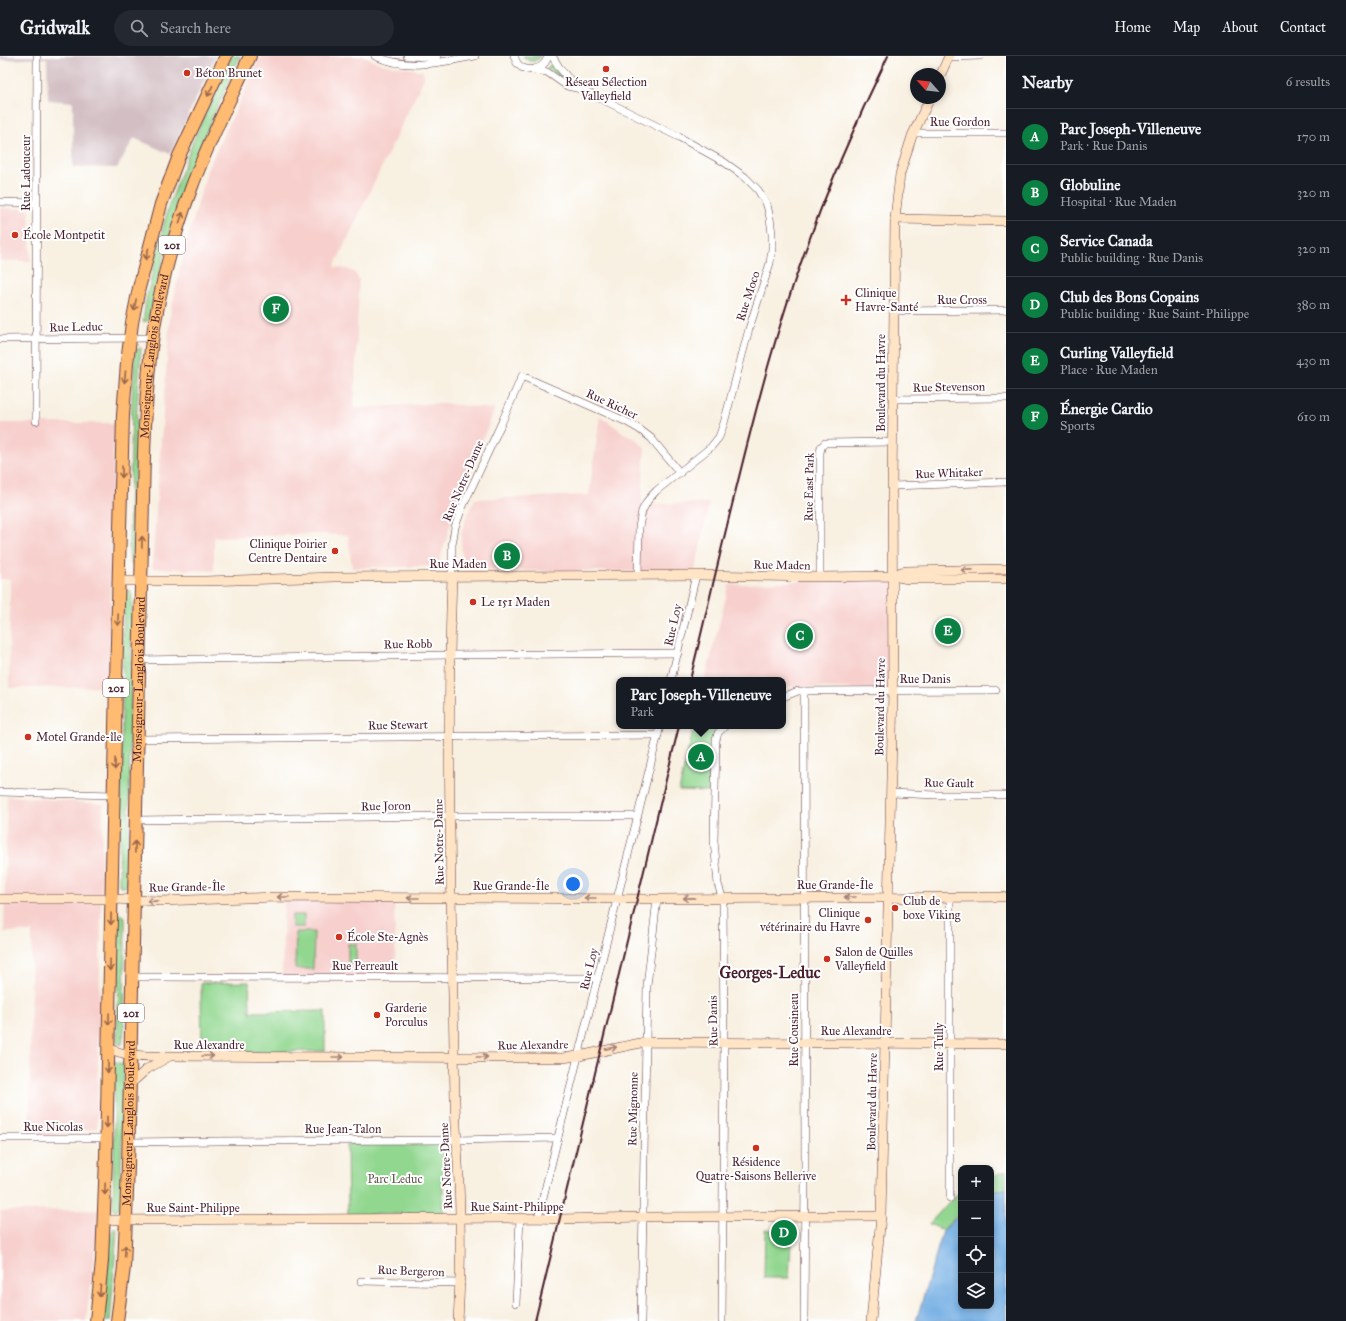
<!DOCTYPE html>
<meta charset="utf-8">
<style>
body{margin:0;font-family:"IM FELL Great Primer",serif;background:#242831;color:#f1f3f6}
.controls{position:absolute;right:12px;bottom:12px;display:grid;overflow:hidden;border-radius:8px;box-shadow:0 2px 6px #0003}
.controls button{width:36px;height:36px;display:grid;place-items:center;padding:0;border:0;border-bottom:1px solid #363941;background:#171b24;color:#f1f3f6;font:20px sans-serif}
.compass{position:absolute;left:910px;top:12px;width:36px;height:36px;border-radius:50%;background:#171b24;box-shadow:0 2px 6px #0003;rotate:297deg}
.you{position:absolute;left:573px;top:828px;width:14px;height:14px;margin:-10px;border:3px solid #fff;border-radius:50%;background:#1a73e8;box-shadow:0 0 0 6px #1a73e833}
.badge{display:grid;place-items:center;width:26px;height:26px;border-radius:50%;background:#0b8043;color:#fff;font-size:13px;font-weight:700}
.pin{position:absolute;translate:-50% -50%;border:2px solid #fff;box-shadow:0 1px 4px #0006}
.popup{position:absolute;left:616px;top:621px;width:170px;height:52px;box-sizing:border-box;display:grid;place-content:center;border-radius:8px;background:#171b24;filter:drop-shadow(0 1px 3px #0005);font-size:13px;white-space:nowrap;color:#9ea1a6}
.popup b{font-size:15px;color:#f1f3f6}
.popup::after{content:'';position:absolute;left:50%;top:100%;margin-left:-8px;border:8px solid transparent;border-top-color:#171b24}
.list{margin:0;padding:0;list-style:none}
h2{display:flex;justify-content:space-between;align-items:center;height:52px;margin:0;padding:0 16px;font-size:17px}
h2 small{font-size:13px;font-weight:400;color:#9ea1a6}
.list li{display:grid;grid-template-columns:26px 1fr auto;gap:12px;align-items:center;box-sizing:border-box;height:56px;padding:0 16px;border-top:1px solid #363941}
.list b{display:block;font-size:15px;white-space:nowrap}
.list p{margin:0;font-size:13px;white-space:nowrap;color:#9ea1a6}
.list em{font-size:13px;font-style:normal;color:#9ea1a6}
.icon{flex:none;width:22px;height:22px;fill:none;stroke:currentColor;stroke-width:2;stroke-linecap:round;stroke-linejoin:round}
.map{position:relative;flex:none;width:1006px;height:1265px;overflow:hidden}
header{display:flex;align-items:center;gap:24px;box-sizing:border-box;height:56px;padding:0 20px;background:#171b24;border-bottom:1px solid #363941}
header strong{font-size:19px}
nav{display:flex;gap:22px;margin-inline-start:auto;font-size:14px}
.search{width:280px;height:36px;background:#242831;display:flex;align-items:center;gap:10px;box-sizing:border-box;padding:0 14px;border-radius:22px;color:#9ea1a6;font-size:15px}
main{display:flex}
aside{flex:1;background:#171b24}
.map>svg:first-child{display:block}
.built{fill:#f7d0cd}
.industrial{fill:#d2bec3}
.green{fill:#92d790;stroke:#6e7b5e}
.water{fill:#72ade3;stroke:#5e6687}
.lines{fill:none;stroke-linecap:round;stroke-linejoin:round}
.street-casing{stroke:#643e46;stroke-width:8}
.secondary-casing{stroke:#643e46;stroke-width:10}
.highway-casing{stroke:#643e46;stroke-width:14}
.street{stroke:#fff;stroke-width:7}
.secondary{stroke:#ffe4c6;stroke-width:9}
.highway{stroke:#ffbb71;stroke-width:12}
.rail{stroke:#4a1f2b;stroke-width:2}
.oneway{stroke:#9b654a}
.oneway2{stroke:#a48278}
.poi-dot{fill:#c8321e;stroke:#fff;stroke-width:1.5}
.labels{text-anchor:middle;stroke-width:4;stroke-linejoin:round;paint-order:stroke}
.shield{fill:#fff;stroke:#80626b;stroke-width:1}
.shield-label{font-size:11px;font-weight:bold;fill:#4a1f2b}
.poi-label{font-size:12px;fill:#4a1f2b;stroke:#fff;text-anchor:start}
.street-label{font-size:12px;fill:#4a1f2b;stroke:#fff}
.park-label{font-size:12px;fill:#605649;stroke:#fff}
.district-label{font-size:16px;font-weight:bold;fill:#4a1f2b;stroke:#fff}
</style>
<header>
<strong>Gridwalk</strong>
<div class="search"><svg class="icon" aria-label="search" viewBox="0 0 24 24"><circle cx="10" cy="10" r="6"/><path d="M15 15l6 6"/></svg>Search here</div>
<nav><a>Home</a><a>Map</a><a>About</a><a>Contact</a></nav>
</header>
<main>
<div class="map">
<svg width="1006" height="1265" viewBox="0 0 1006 1265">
<rect width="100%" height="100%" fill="#fff"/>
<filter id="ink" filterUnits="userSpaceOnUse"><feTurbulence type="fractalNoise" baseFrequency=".025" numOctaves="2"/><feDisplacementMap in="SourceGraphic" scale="8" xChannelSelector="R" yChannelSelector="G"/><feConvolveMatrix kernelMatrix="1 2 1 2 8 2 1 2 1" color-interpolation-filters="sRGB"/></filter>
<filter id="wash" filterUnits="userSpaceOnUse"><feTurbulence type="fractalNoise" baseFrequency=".012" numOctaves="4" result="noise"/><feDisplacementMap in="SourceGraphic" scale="16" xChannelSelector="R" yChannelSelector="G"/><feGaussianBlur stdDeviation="0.9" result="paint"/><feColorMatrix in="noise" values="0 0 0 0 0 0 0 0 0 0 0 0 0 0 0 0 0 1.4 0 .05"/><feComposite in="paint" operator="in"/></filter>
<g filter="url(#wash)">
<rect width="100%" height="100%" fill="#f8f0e1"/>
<g class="built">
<path d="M 261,0 L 364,0 L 382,8 L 423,15 L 424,22 L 334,211 L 347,213 L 355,217 L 359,224 L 354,352 L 441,347 L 495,353 L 456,449 L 438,510 L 352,512 L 348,479 L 322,478 L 214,481 L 214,515 L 152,512 L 170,260 L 182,203 L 208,112 Z"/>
<path d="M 0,152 L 29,153 L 31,205 L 0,205 Z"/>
<path d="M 600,360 L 624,377 L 636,383 L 645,392 L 642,448 L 709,447 L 695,516 L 471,514 L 466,512 L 462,505 L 461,478 L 465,464 L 475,443 L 589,439 Z"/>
<path d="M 0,367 L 114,367 L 109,631 L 9,632 L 10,523 L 0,523 Z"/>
<path d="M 893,520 L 893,634 L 783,630 L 783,624 L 705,624 L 729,529 Z"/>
<path d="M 7,740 L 103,748 L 97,1072 L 29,1082 L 32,876 L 4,876 Z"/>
<path d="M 284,841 L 394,842 L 396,921 L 282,921 Z"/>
<path d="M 100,1154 L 86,1265 L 0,1265 L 0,1155 Z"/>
</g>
<path class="industrial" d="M 0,0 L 216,0 L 170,98 L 134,82 L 117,112 L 73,111 L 73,46 L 48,44 L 47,2 L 0,4 Z"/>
<g class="green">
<path d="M 232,0 L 240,0 C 220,44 200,89 184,135 C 169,175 160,217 150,258 L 147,265 L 143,266 L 146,244 L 168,152 L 194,83 Z"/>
<path d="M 523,0 L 541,0 C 536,7 528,7 523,0 Z"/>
<path d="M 552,7 L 557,15 L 574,30 L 566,26 L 547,12 Z"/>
<path d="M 141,292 L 137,350 L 134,508 L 132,509 L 130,507 L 129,494 L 132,343 L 135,298 L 135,294 Z"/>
<path d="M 127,534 L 131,535 L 132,542 L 128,820 L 127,828 L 125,831 L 121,831 L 119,828 L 124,543 L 125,537 Z"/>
<path d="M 694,670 L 719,670 L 710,736 L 679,735 Z"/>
<path d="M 119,858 L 125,861 L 124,974 L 122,988 L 120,989 L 117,986 L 119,921 L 116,865 Z"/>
<rect x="292" y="859" width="12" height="12"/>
<path d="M 296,876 L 314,876 L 313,913 L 295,913 Z"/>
<rect x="348" y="888" width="8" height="18"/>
<path d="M 249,926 L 250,956 L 325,955 L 325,995 L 202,997 L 201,927 Z"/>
<path d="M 114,1005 L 124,1009 L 120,1147 L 119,1153 L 116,1155 L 113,1153 L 114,1082 Z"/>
<path d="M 443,1087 L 443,1157 L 348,1159 L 347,1088 Z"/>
<path d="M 1006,1115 L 1006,1133 L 991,1135 L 991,1121 Z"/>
<path d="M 961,1136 L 961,1155 L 943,1174 L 929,1168 L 949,1146 Z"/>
<path d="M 115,1171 L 117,1174 L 110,1265 L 102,1265 L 111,1180 L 113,1174 Z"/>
<path d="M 765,1174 L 774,1174 L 774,1187 L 791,1186 L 789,1222 L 764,1222 Z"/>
</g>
<path class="water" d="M 1006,1133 L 1006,1265 L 916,1265 L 943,1175 L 961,1157 L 961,1250 L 991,1250 L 991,1135 Z"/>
</g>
<g filter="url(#ink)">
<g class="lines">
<g class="street-casing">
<g id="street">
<path d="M 375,0 C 409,15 440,6 475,0"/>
<path d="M 407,0 L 433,1 L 437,0"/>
<path d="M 514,0 L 517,7 L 521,11 L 526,13 L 547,16 L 567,30 L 581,33"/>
<path d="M 552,0 L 559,11 L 567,21 L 583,34 L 679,81 L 724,106 L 745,121 L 758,134 L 767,149 L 770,162 L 772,178 L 772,193 L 770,207 L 749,273 L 724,367 L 719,381 L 711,391 L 656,435 L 648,444 L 642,455 L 639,471 L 638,520"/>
<path d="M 949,1 L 980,0"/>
<path d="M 534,13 C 541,12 546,7 548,0"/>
<path d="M 914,77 L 1006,77"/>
<path d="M 0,146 L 36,147"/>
<path d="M 893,255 L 1006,254"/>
<path d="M 0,283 L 153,282"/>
<path d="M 893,343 L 1006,342"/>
<path d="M 36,365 L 37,0"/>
<path d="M 892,430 L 1006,426"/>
<path d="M 452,520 L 452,489 L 455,471 L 462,452 L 502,366 L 522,320 L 625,365 L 639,373 L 651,382 L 680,417"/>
<path d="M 820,521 L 820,397 L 821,391 L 825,387 L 893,386"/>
<path d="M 139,604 L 449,599 L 678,597"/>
<path d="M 671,624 L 696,519"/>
<path d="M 804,635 L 805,1117 L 804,1265"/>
<path d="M 783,641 L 798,635 L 996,634"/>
<path d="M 138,683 L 658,679"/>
<path d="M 0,736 L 114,739"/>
<path d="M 891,737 L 936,739 L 1006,739"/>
<path d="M 136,764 L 451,760 L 637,760"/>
<path d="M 950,841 L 950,1142"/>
<path d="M 132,921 L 598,922"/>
<path d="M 0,1082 L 106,1082"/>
<path d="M 128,1086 L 217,1085 L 456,1084 L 558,1082"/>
<path d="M 538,1162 L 660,670"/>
<path d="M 361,1225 L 461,1227"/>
<path d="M 516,1247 L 520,1162"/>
<path d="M 641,1265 L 647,930 L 657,843"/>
<path d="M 722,1265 L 724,987 L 723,844 L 718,828 L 714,785 L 716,684 L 718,677 L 725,670"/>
</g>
</g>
<g class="secondary-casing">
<g id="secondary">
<path d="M 940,20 L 949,0"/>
<path d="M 895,163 L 1006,165"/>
<path d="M 452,520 C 446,695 452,870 455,1044 C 456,1084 460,1124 460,1164 C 461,1198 460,1231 458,1265"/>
<path d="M 893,520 L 901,516 L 907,515 L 1006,513"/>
<path d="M 119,525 L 205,525 L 335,521 L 696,519 L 820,521 L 893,520 L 908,523 L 1006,523"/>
<path d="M 0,843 L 112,843 L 160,845 L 275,841 L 657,843 L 1006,841"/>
<path d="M 108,992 C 130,1002 146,1000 169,1000 L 562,1002 L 579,1000 L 645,986 L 1006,988"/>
<path d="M 129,1029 L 147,1013 L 168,1001"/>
<path d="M 104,1164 L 538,1162 L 560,1163 L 643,1161 L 881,1160"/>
<path d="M 871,1265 L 881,1160 L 893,634 L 892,430 L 895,163 L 900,118 L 912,80 L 930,42"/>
</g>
</g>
<g class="highway-casing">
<g id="highway">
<path d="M 96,1265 L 102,1205 L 106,1102 L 116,625 L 123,359 L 127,307 L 132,267 L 139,232 L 161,148 L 179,100 L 226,0"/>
<path id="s1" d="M 117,1265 L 124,1211 L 128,1110 L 144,398 C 145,363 147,327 151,292 C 158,238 172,184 191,133 C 207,88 230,44 250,0"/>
</g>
</g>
<use href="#street" class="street"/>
<use href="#secondary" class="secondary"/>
<use href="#highway" class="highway"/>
<g class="rail">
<path d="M 690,624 C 716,518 739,412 769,307 C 799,201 840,98 888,0"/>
<path d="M 535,1265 L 679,670"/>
</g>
</g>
<defs><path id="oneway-shaft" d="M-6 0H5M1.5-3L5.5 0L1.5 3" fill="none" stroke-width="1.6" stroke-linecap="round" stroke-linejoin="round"/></defs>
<g class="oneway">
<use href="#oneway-shaft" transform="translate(210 35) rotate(116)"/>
<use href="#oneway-shaft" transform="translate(181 162) rotate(-72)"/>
<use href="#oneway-shaft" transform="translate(147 198) rotate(105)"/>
<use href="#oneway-shaft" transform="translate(135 249) rotate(101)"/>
<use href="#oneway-shaft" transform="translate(125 321) rotate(95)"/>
<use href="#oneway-shaft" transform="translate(122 416) rotate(91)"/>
<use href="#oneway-shaft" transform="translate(142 486) rotate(-89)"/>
<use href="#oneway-shaft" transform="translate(118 564) rotate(92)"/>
<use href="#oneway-shaft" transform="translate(115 708) rotate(91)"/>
<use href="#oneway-shaft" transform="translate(135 791) rotate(-89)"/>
<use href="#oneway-shaft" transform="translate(111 863) rotate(91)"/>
<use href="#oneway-shaft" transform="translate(110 909) rotate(91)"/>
<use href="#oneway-shaft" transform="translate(109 963) rotate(91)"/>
<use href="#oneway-shaft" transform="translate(108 1011) rotate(92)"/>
<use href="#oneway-shaft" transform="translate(107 1066) rotate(91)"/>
<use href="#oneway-shaft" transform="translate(105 1133) rotate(92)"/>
<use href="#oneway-shaft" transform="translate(125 1195) rotate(-87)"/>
<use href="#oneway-shaft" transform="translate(100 1235) rotate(95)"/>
</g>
<g class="oneway2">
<use href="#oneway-shaft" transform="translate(967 514) rotate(179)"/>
<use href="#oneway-shaft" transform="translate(283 841) rotate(-180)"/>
<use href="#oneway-shaft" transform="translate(850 841) rotate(180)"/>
<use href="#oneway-shaft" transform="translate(413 842) rotate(-180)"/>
<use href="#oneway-shaft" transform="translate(590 842) rotate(-180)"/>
<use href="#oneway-shaft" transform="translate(689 842) rotate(179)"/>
<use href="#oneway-shaft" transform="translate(153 845) rotate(-179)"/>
<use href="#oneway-shaft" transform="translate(611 992) rotate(-11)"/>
<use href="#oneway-shaft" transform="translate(208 1000)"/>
<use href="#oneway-shaft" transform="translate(338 1001)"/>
<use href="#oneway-shaft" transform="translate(482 1001)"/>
</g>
</g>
<g class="poi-dot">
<circle cx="606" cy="13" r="4"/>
<circle cx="187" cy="17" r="4"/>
<circle cx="15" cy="179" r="4"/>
<path d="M844 238h4v4h4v4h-4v4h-4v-4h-4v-4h4z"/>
<circle cx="335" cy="495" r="4"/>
<circle cx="473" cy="546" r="4"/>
<circle cx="28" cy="681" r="4"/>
<circle cx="895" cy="852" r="4"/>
<circle cx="868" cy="864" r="4"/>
<circle cx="339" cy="881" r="4"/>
<circle cx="827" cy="903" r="4"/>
<circle cx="377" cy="959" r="4"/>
<circle cx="756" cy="1092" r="4"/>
</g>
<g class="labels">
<g class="shield">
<rect x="159" y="180" width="26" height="18" rx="3"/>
<rect x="103" y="623" width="26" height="18" rx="3"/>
<rect x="118" y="948" width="26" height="18" rx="3"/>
</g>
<g class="shield-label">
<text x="172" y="193">201</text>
<text x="116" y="636">201</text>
<text x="131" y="961">201</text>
</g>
<g class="poi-label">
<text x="195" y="21">Béton Brunet</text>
<text x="606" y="30" text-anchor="middle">Réseau Sélection<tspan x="606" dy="14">Valleyfield</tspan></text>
<text x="23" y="183">École Montpetit</text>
<text x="855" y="241">Clinique<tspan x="855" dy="14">Havre-Santé</tspan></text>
<text x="327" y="492" text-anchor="end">Clinique Poirier<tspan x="327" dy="14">Centre Dentaire</tspan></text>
<text x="481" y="550">Le 151 Maden</text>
<text x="36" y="685">Motel Grande-île</text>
<text x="903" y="849">Club de<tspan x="903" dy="14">boxe Viking</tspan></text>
<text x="860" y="861" text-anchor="end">Clinique<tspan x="860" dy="14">vétérinaire du Havre</tspan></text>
<text x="347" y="885">École Ste-Agnès</text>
<text x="835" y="900">Salon de Quilles<tspan x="835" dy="14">Valleyfield</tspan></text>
<text x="385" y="956">Garderie<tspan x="385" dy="14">Porculus</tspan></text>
<text x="756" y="1110" text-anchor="middle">Résidence<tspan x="756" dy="14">Quatre-Saisons Bellerive</tspan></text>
</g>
<g class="street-label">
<text x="960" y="70">Rue Gordon</text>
<text transform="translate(26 117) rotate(-90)" y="4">Rue Ladouceur</text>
<text transform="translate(748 240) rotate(-72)" y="4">Rue Moco</text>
<text x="962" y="248">Rue Cross</text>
<text transform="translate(76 271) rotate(-1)" y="4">Rue Leduc</text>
<text dy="4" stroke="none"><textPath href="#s1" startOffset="966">Monseigneur-Langlois Boulevard</textPath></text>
<text transform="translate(881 327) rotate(-90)" y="4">Boulevard du Havre</text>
<text transform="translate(949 331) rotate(-1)" y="4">Rue Stevenson</text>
<text transform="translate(612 348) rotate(25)" y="4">Rue Richer</text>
<text transform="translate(949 417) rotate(-2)" y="4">Rue Whitaker</text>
<text transform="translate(463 425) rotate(-67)" y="4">Rue Notre-Dame</text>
<text transform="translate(809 431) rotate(-89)" y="4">Rue East Park</text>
<text x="458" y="512">Rue Maden</text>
<text transform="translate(782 509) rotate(1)" y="4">Rue Maden</text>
<text transform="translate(673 569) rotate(-77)" y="4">Rue Loy</text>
<text transform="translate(408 588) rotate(-1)" y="4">Rue Robb</text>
<text x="925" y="627">Rue Danis</text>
<text dy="4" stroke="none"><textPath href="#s1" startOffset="642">Monseigneur-Langlois Boulevard</textPath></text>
<text transform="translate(880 651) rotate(-89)" y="4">Boulevard du Havre</text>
<text transform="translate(398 669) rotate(-1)" y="4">Rue Stewart</text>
<text transform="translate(949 727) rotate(1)" y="4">Rue Gault</text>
<text transform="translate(386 750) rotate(-1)" y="4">Rue Joron</text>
<text transform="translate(439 786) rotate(-91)" y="4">Rue Notre-Dame</text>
<text x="835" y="833">Rue Grande-Île</text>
<text x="511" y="834">Rue Grande-Île</text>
<text transform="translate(187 831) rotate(-1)" y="4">Rue Grande-Île</text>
<text x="365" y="914">Rue Perreault</text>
<text transform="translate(589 913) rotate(-76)" y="4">Rue Loy</text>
<text transform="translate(713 965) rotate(-91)" y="4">Rue Danis</text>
<text transform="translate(794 974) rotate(-90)" y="4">Rue Cousineau</text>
<text x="856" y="979">Rue Alexandre</text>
<text x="209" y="993">Rue Alexandre</text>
<text transform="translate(533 989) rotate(-1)" y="4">Rue Alexandre</text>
<text transform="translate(939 991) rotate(-90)" y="4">Rue Tully</text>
<text transform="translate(872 1046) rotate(-89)" y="4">Boulevard du Havre</text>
<text transform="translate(633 1053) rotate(-89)" y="4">Rue Mignonne</text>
<text dy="4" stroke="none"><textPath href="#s1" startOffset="198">Monseigneur-Langlois Boulevard</textPath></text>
<text x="53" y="1075">Rue Nicolas</text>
<text x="343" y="1077">Rue Jean-Talon</text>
<text transform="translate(446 1110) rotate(-93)" y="4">Rue Notre-Dame</text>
<text x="517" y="1155">Rue Saint-Philippe</text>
<text x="193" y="1156">Rue Saint-Philippe</text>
<text transform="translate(411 1215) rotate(2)" y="4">Rue Bergeron</text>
</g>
<g class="park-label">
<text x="395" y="1127">Parc Leduc</text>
</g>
<g class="district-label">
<text x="770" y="922">Georges-Leduc</text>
</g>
</g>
</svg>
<div class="controls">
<button>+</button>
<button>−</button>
<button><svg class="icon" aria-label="locate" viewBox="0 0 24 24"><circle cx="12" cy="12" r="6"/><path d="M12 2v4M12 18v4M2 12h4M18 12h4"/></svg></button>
<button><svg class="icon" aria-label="layers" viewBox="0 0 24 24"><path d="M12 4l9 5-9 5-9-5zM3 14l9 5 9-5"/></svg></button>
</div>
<svg class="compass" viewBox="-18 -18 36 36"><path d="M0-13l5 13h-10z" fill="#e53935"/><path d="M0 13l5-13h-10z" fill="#9ea1a6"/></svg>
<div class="you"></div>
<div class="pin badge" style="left:701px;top:701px">A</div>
<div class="popup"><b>Parc Joseph-Villeneuve</b>Park</div>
<div class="pin badge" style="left:507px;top:500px">B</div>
<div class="pin badge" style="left:800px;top:580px">C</div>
<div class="pin badge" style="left:784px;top:1177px">D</div>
<div class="pin badge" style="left:948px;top:575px">E</div>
<div class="pin badge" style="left:276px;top:253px">F</div>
</div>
<aside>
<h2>Nearby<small>6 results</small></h2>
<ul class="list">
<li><span class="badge">A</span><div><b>Parc Joseph-Villeneuve</b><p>Park · Rue Danis</p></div><em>170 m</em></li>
<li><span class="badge">B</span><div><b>Globuline</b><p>Hospital · Rue Maden</p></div><em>320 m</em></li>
<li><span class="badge">C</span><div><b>Service Canada</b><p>Public building · Rue Danis</p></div><em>320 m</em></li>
<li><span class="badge">D</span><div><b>Club des Bons Copains</b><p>Public building · Rue Saint-Philippe</p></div><em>380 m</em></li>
<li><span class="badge">E</span><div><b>Curling Valleyfield</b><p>Place · Rue Maden</p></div><em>430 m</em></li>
<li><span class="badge">F</span><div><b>Énergie Cardio</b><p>Sports</p></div><em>610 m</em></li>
</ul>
</aside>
</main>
